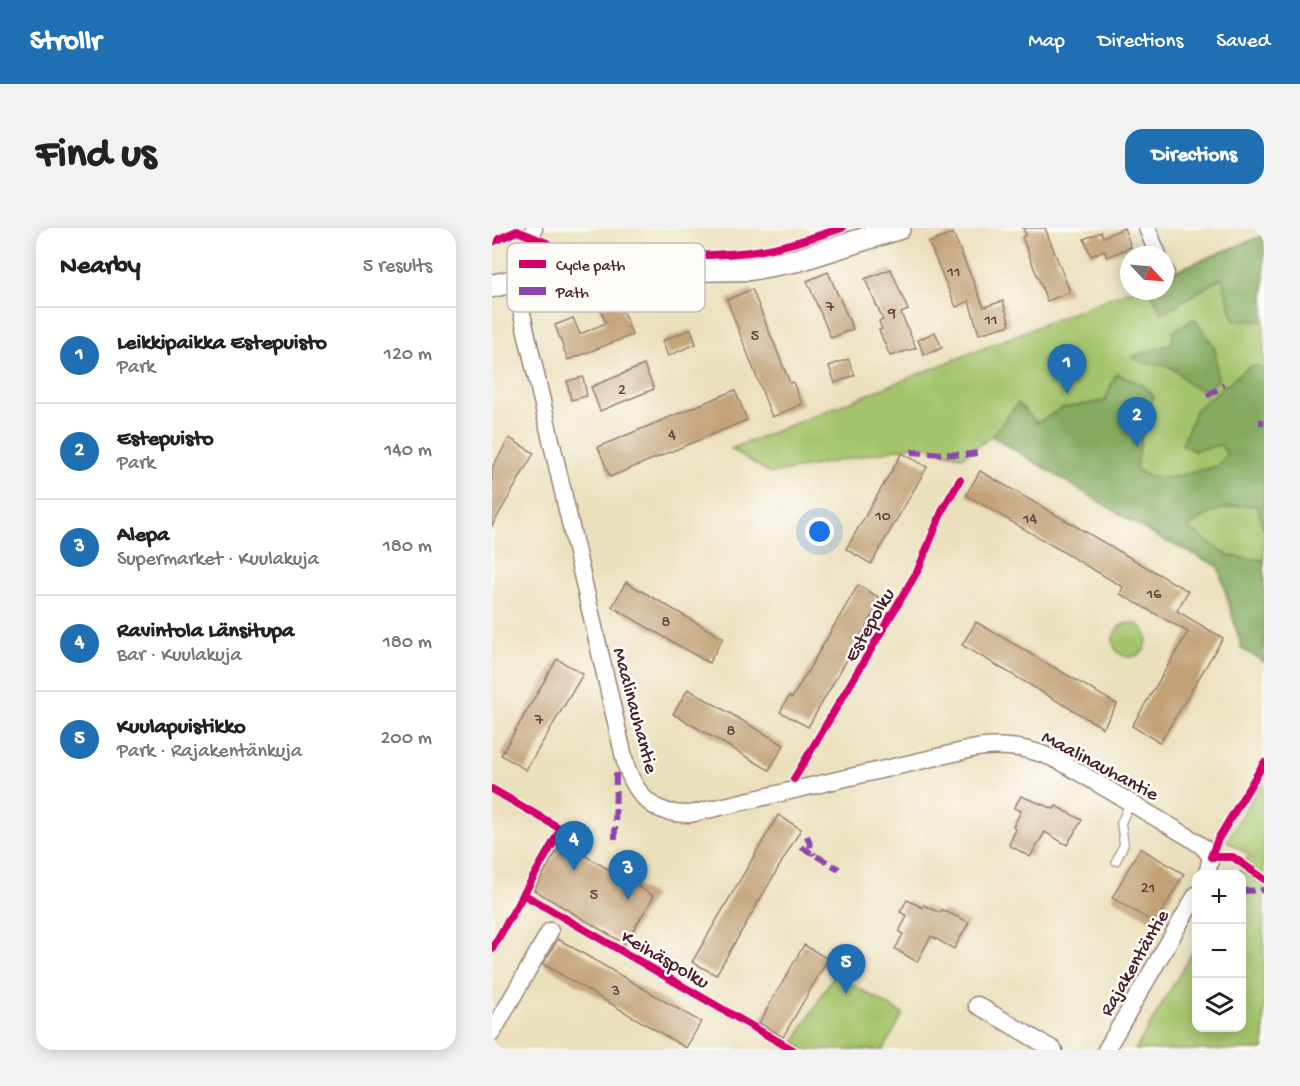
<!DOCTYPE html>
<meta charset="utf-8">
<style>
body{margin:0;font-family:"Gochi Hand",sans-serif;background:#f2f2f2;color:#222}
.controls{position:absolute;right:18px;bottom:18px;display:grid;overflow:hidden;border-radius:12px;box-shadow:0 3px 15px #0003}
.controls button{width:54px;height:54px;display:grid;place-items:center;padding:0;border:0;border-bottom:2px solid #e0e0e0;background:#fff;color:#222;font:30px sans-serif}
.compass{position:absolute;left:628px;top:18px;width:54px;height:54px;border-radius:50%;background:#fff;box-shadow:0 3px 15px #0003;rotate:116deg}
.you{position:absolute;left:328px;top:304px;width:21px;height:21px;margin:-15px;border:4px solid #fff;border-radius:50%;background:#1a73e8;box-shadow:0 0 0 9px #1a73e833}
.badge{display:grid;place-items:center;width:39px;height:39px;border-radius:50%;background:#1f6fb2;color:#fff;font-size:20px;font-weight:700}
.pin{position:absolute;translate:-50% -50px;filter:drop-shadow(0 2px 3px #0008)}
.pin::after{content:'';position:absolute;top:32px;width:21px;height:18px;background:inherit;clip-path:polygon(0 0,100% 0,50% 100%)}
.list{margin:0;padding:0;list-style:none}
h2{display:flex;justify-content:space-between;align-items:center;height:78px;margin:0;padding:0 24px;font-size:26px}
h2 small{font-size:20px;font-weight:400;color:#767676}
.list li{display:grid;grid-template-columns:39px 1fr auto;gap:18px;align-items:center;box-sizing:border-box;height:96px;padding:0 24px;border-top:2px solid #e0e0e0}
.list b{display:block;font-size:22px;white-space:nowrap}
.list p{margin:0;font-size:20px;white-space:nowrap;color:#767676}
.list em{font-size:20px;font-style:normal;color:#767676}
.icon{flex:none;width:33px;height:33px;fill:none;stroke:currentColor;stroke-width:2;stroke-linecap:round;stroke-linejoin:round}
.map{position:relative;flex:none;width:772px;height:822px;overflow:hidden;border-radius:18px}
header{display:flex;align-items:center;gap:36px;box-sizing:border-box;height:84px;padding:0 30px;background:#1f6fb2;color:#fff}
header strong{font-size:28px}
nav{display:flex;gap:33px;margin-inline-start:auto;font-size:21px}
.intro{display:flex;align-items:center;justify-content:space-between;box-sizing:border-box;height:144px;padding:0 36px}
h1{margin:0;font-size:42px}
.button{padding:15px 27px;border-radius:18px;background:#1f6fb2;color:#fff;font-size:21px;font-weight:700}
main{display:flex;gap:36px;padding:0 36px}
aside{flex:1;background:#fff;border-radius:18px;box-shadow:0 3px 15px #0003}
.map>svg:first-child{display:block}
.green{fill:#a4c46c;stroke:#77724c;stroke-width:1.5}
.forest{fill:#83aa60;stroke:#666446;stroke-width:1.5}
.building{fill:#c3a177}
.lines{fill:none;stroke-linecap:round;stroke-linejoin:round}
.lane-casing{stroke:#9a8074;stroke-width:10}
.street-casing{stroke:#9a8074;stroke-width:19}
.secondary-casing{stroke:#9a8074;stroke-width:25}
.lane{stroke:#fff;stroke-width:8}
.street{stroke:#fff;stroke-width:16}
.secondary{stroke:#fff;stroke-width:22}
.quiet{stroke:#8e44ad;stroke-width:6;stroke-dasharray:12 6;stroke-linecap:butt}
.cycleway-casing{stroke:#fdfcf7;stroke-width:11}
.cycleway{stroke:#d6006c;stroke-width:8}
.labels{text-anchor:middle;stroke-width:5;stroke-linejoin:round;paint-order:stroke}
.number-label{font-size:16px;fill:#68403e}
.street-label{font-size:20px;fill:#4a1f2b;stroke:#fdfcf7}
.key{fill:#fdfcf7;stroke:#c7baba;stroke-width:1.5}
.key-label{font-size:16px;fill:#4a1f2b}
</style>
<header>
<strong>Strollr</strong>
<nav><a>Map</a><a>Directions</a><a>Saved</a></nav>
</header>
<div class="intro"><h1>Find us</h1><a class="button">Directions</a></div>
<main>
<aside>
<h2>Nearby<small>5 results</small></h2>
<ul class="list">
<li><span class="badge">1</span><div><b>Leikkipaikka Estepuisto</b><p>Park</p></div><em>120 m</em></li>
<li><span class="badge">2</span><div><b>Estepuisto</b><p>Park</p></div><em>140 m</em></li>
<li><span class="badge">3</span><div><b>Alepa</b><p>Supermarket · Kuulakuja</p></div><em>180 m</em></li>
<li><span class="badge">4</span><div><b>Ravintola Länsitupa</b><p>Bar · Kuulakuja</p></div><em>180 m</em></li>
<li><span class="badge">5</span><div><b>Kuulapuistikko</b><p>Park · Rajakentänkuja</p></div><em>200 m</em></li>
</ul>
</aside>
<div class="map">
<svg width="772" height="822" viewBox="0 0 772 822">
<rect width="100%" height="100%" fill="#fdfcf7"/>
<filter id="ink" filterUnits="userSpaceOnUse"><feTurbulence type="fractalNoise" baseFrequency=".0167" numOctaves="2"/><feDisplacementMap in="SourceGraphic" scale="12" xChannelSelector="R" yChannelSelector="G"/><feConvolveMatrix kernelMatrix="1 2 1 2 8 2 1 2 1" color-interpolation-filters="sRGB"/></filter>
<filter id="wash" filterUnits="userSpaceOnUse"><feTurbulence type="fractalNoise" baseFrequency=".008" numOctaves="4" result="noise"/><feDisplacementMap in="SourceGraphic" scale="24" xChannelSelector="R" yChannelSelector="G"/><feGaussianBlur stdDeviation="1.35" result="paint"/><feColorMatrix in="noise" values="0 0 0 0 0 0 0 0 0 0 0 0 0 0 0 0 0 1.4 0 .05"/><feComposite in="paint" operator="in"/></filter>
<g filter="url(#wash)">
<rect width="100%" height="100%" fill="#ebe0bc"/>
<g class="green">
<path d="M 772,7 L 772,434 L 750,421 L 726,338 L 664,308 L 500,208 L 471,229 L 426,217 L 279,246 L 239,221 L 637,62 L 673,63 L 673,47 Z"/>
<circle cx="638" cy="412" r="17"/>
<path d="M 772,550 L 772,822 L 643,822 L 704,718 L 704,800 L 750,800 L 750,646 L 746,646 L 757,627 L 735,613 Z"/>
<path d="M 342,746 L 411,786 L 391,822 L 313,822 L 302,815 Z"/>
</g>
<g class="forest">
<path d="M 772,7 L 772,95 L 767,93 L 742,93 L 730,50 L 670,85 L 658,63 L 673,63 L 673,47 Z"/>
<path d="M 703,91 L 723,120 L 726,152 L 714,162 C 687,158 695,146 678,139 C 665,134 652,139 640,129 L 679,116 L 682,103 Z"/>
<path d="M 764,138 L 772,141 L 772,303 L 765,278 C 740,275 715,284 696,300 L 737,328 L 772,332 L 772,434 L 750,421 L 726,338 L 664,308 L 500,208 L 526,175 L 545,195 L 570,180 L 613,173 L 624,145 L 651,157 L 662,169 L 653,189 L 644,241 L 654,247 L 677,250 L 726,238 L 735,226 L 729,217 L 702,223 L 690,217 L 704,181 L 754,141 Z"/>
</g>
<g id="blocks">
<g class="building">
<path d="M 531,0 L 553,0 L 578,64 L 555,73 L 530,9 L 534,7 Z"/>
<path d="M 632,0 L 639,19 L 615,29 L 612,22 L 599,28 L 592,11 L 609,4 L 611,9 Z"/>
<path d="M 461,5 L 492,79 L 511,73 L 518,97 L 487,106 L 477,73 L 464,79 L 437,15 Z"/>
<path d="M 399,41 L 416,82 L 409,85 L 424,120 L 398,128 L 387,102 L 390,101 L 387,93 L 391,92 L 373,51 Z"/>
<path d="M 336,44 L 361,101 L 339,110 L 315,53 Z"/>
<path d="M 260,61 L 298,155 L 301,154 L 310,176 L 280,189 L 235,72 Z"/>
<path d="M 127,73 L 140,107 L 76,132 L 63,97 L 81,90 L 88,106 L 114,95 L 108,80 Z"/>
<path d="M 199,101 L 204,116 L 176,128 L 170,113 Z"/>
<path d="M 443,104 L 450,120 L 432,127 L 426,112 Z"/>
<path d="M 356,131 L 363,147 L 343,155 L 337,138 Z"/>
<path d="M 152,137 L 162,161 L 108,183 L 99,159 Z"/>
<path d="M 91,149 L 95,168 L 79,172 L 75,153 Z"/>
<path d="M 243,162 L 255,192 L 118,249 L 106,219 Z"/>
<path d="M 17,210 L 42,225 L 0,298 L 0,240 Z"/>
<path d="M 410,225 L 435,239 L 379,336 L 354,321 Z"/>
<path d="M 488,243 L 696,363 L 685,383 L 731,410 L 668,515 L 640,498 L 696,404 L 628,366 L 631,359 L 474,267 Z"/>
<path d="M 134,354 L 231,410 L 217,435 L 120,379 Z"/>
<path d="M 366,357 L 390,371 L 316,499 L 288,484 L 297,468 L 300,470 Z"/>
<path d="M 484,394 L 625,476 L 611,500 L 470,417 Z"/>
<path d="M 65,431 L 91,446 L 34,542 L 9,527 Z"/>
<path d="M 196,461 L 292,517 L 277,542 L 181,486 Z"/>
<path d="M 529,568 L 562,581 L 564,578 L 590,592 L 575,617 L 553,604 L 538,629 L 517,617 L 524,601 L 521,599 L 529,583 L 522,580 Z"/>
<path d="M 286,587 L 309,601 L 224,747 L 200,734 Z"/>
<path d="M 70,614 L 162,668 L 133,716 L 42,662 Z"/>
<path d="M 648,620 L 692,646 L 663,695 L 620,670 Z"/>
<path d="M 415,672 L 431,680 L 432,677 L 448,685 L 450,682 L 477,694 L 462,721 L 439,708 L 425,734 L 403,721 L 411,706 L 407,704 L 415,688 L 408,684 Z"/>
<path d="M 66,711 L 209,794 L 194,820 L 51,736 Z"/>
<path d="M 312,717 L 336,731 L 291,809 L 267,795 Z"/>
</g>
</g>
</g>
<g filter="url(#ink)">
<use href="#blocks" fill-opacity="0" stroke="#9a8074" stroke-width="1.5"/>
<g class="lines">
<g class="lane-casing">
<path id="lane" d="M 624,633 L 632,616 L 629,595 L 638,575"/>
</g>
<g class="street-casing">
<g id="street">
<path d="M 42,0 L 30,51 L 30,86 L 134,538 C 146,570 162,587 198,586 L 484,520 C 517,516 541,520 571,535 L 695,608 L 711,619 L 719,629 L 715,646"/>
<path d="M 655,0 L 666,27"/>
<path d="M 673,43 L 674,45"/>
<path d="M 485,777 L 562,822"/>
<path d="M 0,805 L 58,703"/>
<path d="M 614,822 L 704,667"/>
</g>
</g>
<g class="secondary-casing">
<path id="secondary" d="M 0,58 L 63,44 L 258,41 L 306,32 L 407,0"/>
</g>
<use href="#lane" class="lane"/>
<use href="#street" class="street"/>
<use href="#secondary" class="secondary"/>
<g class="quiet">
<path d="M 715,168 L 732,157"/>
<path d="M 767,194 L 772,194"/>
<path d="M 419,224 L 471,227 L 485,225"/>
<path d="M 315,608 L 322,627"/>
<path d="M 123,611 L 124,542"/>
<path d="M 309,619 L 347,641"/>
<path d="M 750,663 L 772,662"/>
</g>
<g class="cycleway-casing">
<g id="cycleway">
<path d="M 0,14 L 25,3 L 55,15 L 64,28 C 128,27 194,31 257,24 C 289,20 320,10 350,0"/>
<path d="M 772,535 L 726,611 L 719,629 L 741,629 L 772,651"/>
<path d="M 302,551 L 426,342 L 451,281 L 468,252"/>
<path d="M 0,561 L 69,601"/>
<path d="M 31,666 L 301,822"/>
<path d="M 0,721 L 69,601"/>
</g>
</g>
<use href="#cycleway" class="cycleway"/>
</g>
</g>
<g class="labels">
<g class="number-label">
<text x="462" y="48">11</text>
<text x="338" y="83">7</text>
<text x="400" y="89">9</text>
<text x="499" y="96">11</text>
<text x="263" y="112">5</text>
<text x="130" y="166">2</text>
<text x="180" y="211">4</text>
<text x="391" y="292">10</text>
<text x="538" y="295">14</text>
<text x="662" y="370">16</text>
<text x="174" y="398">8</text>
<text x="47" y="496">7</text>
<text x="239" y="507">8</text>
<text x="656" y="664">21</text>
<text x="102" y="671">5</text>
<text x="124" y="767">3</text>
</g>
<g class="street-label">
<text transform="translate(376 396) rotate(-60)" y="7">Estepolku</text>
<text transform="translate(145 482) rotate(75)" y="7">Maalinauhantie</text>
<text transform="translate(609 536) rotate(28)" y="7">Maalinauhantie</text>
<text transform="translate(174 730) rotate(30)" y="7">Keihäspolku</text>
<text transform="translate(641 734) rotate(-60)" y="7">Rajakentäntie</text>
</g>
</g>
<rect x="15" y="15" width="198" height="69" rx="9" class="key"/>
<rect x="27" y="32" width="27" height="8" fill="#d6006c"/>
<rect x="27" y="59" width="27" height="8" fill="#8e44ad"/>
<g class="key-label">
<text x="64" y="42">Cycle path</text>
<text x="64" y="69">Path</text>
</g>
</svg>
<div class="controls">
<button>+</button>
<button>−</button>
<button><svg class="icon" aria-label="layers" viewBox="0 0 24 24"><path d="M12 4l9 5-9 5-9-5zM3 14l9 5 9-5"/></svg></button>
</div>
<svg class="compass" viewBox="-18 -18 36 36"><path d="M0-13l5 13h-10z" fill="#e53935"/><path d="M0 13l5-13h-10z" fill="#767676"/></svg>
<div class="you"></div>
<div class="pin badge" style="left:575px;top:166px">1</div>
<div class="pin badge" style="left:645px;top:219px">2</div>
<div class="pin badge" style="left:136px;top:672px">3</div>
<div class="pin badge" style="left:82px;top:643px">4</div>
<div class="pin badge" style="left:354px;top:766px">5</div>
</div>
</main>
